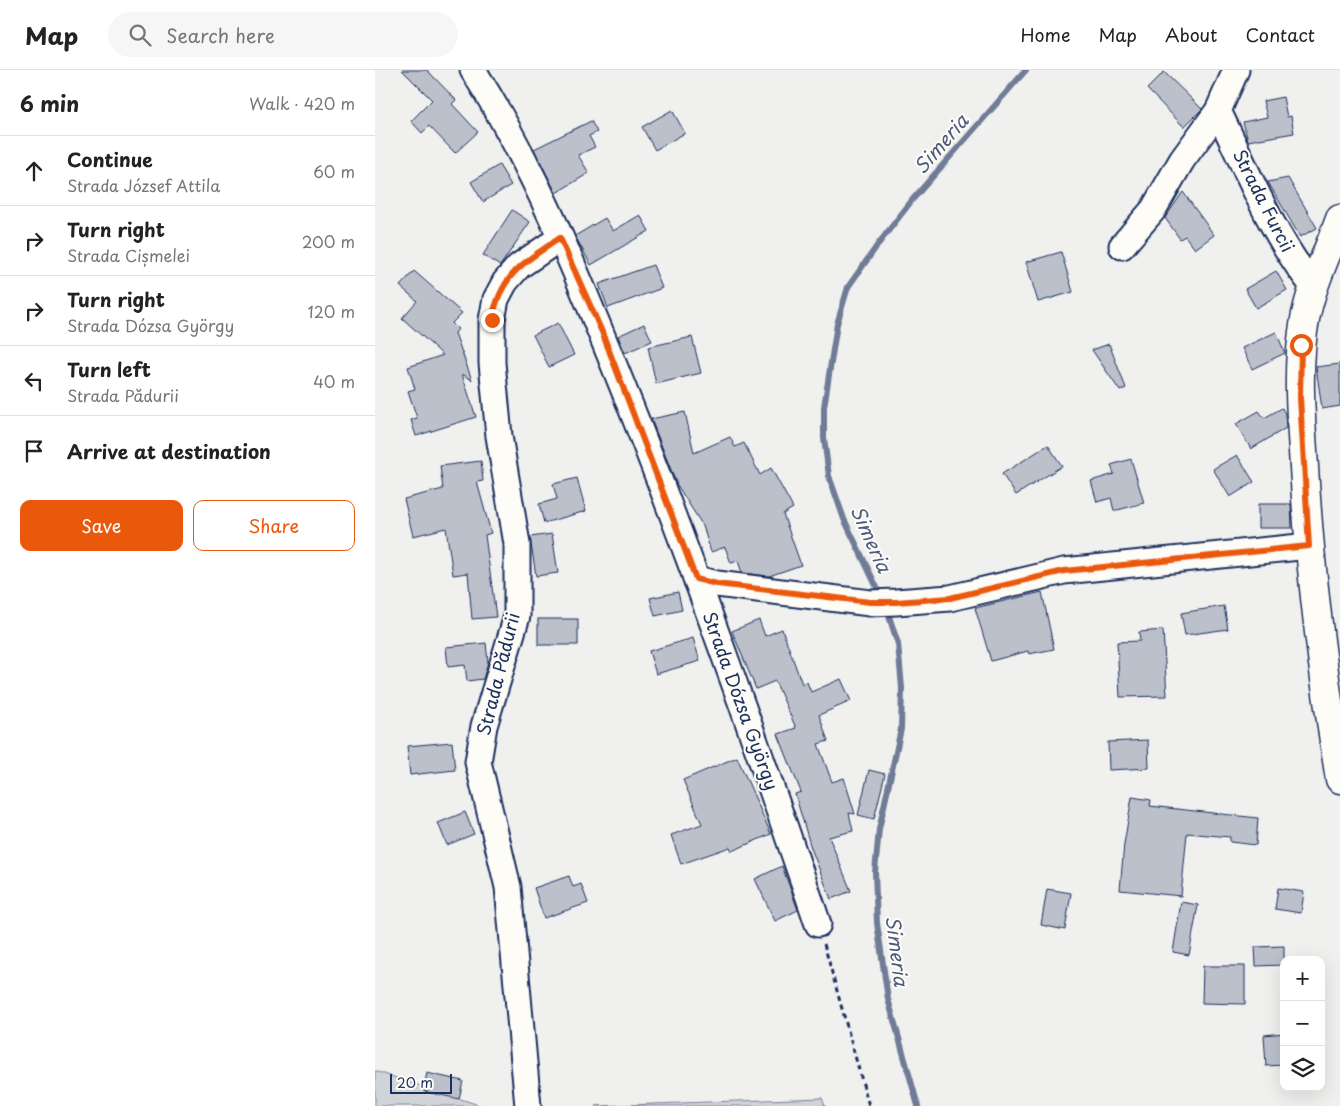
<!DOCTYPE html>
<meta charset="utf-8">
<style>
body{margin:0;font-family:"Playpen Sans",sans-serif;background:#f6f6f6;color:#222}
.controls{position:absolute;right:15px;bottom:15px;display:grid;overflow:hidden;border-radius:10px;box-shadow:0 5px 20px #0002}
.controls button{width:45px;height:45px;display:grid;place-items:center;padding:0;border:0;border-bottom:1px solid #e0e0e0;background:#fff;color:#222;font:25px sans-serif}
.scale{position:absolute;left:15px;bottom:12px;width:62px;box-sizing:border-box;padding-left:5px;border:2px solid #1b2f5e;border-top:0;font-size:14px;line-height:18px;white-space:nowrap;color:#1b2f5e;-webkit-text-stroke:4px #fdfcf7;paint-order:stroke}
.stop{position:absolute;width:15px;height:15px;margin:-11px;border:4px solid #ea580c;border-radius:50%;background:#fff}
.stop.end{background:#ea580c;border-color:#fff;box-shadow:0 1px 5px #0008}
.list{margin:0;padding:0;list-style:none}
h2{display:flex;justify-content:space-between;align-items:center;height:65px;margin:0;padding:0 20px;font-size:21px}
h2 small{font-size:16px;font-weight:400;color:#767676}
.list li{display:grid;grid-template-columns:32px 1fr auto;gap:15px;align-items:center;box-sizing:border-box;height:70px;padding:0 20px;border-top:1px solid #e0e0e0}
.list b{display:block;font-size:19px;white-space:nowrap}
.list p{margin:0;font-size:16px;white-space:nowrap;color:#767676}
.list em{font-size:16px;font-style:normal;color:#767676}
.actions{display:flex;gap:10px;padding:15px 20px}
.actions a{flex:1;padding:11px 0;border:1px solid #ea580c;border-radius:10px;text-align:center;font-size:18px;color:#ea580c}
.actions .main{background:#ea580c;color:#fff}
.icon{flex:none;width:28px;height:28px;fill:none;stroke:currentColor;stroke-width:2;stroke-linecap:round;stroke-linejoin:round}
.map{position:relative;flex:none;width:965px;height:1036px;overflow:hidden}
header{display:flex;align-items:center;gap:30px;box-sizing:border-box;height:70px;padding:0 25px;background:#fff;border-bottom:1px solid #e0e0e0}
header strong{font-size:24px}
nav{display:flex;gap:28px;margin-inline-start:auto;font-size:18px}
.search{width:350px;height:45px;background:#f6f6f6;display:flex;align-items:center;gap:12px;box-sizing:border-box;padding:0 18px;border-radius:28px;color:#767676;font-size:19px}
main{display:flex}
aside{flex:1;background:#fff}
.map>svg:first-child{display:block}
.green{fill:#d0d3d8;stroke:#76819b}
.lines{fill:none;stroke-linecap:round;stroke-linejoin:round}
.stream{stroke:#6f7b97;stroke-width:6}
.building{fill:#bbc0ca;stroke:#1b2f5e}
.minor-casing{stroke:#1b2f5e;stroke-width:29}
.major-casing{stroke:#1b2f5e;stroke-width:31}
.path{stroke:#1b2f5e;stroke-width:3;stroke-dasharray:5 4;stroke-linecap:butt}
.minor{stroke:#fdfcf7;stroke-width:25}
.major{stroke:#fdfcf7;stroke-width:28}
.route{stroke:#ea580c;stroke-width:6}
.labels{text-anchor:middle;stroke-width:4;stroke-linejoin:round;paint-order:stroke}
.street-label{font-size:18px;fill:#1b2f5e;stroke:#fdfcf7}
.water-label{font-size:19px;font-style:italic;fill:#4c5b7f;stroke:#fdfcf7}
</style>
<header>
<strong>Map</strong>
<div class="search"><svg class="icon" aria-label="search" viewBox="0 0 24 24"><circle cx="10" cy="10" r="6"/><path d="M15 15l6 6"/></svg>Search here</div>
<nav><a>Home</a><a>Map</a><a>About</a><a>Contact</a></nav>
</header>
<main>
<aside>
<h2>6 min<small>Walk · 420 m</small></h2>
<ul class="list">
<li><svg class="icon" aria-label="ahead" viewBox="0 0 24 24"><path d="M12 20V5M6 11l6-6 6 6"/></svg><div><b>Continue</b><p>Strada József Attila</p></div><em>60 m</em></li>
<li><svg class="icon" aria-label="right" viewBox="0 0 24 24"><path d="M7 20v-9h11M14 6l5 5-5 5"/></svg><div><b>Turn right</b><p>Strada Cișmelei</p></div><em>200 m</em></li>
<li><svg class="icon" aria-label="right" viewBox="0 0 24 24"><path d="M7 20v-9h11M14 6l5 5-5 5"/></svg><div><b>Turn right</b><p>Strada Dózsa György</p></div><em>120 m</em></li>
<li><svg class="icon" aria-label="left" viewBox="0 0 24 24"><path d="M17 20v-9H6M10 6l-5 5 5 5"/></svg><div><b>Turn left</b><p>Strada Pădurii</p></div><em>40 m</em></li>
<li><svg class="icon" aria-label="arrive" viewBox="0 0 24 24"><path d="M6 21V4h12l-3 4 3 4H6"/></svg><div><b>Arrive at destination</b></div></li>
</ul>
<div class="actions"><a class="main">Save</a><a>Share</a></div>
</aside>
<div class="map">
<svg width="965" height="1036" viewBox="0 0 965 1036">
<rect width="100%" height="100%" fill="#f0f0ee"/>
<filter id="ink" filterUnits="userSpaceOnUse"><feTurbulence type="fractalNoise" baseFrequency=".02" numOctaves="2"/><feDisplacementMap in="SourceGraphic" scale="10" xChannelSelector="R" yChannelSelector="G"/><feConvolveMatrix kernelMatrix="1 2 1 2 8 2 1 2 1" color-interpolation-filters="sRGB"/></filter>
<g filter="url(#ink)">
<g class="green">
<path d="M 0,1001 L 107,1036 L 0,1036 Z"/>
<path d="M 447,1028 L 450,1036 L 221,1036 Z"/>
</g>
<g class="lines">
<g class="stream">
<path d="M 506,526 L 469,449 L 454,406 L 449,368 L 449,337 L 462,254 L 473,217 L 504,173 L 538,129 L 651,0"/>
<path d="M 511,537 L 523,574 L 527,618 L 526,659 L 504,759 L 500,802 L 502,853 L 513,929 L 543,1036"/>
</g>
</g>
<g class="building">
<path d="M 27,0 L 52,0 L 81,30 L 77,34 L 103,62 L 80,83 L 54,56 L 47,63 L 36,51 L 57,30 Z"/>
<path d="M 789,2 L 827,39 L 809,57 L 772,19 Z"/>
<path d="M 908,27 L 912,47 L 916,46 L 919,63 L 873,71 L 868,52 L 892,47 L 888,31 Z"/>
<path d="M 297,40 L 310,63 L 280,80 L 267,57 Z"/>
<path d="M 216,51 L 222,62 L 214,66 L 220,77 L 203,85 L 214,103 L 181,123 L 159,79 Z"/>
<path d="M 124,95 L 136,115 L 108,132 L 96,112 Z"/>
<path d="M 913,108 L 942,158 L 925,167 L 893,112 Z"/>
<path d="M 808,122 L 839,165 L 820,179 L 810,166 L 805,169 L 790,148 Z"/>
<path d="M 137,140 L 155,152 L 125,196 L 108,185 Z"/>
<path d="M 265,145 L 274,161 L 216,195 L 200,166 L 230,148 L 238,161 Z"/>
<path d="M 686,182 L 698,222 L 663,232 L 651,192 Z"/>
<path d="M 278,195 L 287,218 L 233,238 L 224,214 Z"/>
<path d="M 39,201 L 87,243 L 77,253 L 83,259 L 80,263 L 97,310 L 87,304 L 101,347 L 41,366 L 36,350 L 42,348 L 33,321 L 40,319 L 33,297 L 68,285 L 27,248 L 42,231 L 25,216 Z"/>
<path d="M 901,201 L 912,220 L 881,238 L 870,219 Z"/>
<path d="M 183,253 L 199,285 L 174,297 L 158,265 Z"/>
<path d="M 269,254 L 277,271 L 250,283 L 243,266 Z"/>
<path d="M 901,262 L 910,283 L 877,299 L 867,278 Z"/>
<path d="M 317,267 L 326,303 L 281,314 L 273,277 Z"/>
<path d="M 734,274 L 751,318 L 745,321 L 717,280 Z"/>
<path d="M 965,294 L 965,336 L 947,339 L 941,297 Z"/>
<path d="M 907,338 L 910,344 L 911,358 L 876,379 L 861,354 L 884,341 L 889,348 Z"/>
<path d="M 310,342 L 319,383 L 355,367 L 360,377 L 369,373 L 385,405 L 396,398 L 418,438 L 408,444 L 426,495 L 394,506 L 367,503 L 363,491 L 356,493 L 350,477 L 336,482 L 328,456 L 302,415 L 276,349 Z"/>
<path d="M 673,375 L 687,396 L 641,425 L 627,404 Z"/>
<path d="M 862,385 L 879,412 L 855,427 L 838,399 Z"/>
<path d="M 756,389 L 769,433 L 739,441 L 736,428 L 722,432 L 716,411 L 739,404 L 736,395 Z"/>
<path d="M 106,391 L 108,411 L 102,412 L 116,463 L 110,465 L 121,547 L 97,549 L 93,503 L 78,505 L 71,458 L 38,466 L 29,429 L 68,419 L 65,396 Z"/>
<path d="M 202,408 L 211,441 L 169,453 L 164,434 L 182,429 L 178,414 Z"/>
<path d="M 883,434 L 916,434 L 917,458 L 883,458 Z"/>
<path d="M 177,464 L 183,503 L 161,506 L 155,467 Z"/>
<path d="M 303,522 L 307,540 L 280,546 L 275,528 Z"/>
<path d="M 667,522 L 679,579 L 654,584 L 653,581 L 616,591 L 600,538 Z"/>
<path d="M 849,536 L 853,559 L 810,565 L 806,543 Z"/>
<rect x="163" y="549" width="40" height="26"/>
<path d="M 384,550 L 390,566 L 407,559 L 427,614 L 432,612 L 436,622 L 466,609 L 476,631 L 444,645 L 453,671 L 443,674 L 457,712 L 469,708 L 480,744 L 474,743 L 478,761 L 454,767 L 476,821 L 456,829 L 436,778 L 420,724 L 426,722 L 403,664 L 421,658 L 400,611 L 381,619 L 357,561 Z"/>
<path d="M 788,560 L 792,626 L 745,627 L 742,572 L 765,571 L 764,562 Z"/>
<path d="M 318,568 L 325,591 L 281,604 L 274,581 Z"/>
<path d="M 111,573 L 113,592 L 108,609 L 92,611 L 90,595 L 73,597 L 71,577 Z"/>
<path d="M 773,670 L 774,698 L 734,700 L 733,672 Z"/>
<path d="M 77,672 L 80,700 L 35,705 L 32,676 Z"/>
<path d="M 362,687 L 396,764 L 357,781 L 355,777 L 306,794 L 296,765 L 327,754 L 308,710 Z"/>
<path d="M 494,700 L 510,704 L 499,749 L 483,745 Z"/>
<path d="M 757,727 L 776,730 L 775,736 L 883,748 L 881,775 L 855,772 L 855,767 L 812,763 L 806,826 L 745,820 L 749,774 Z"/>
<path d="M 90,742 L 99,764 L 72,775 L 63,753 Z"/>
<path d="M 407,796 L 423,840 L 400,851 L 380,809 Z"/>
<path d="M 194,806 L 198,817 L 206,814 L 213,833 L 169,848 L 159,818 Z"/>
<path d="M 903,818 L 929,822 L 926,843 L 900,839 Z"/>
<path d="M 672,819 L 696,823 L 690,860 L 666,855 Z"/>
<path d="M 806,832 L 823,835 L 814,885 L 798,882 Z"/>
<path d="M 909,876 L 909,895 L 881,896 L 880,877 Z"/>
<path d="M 828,896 L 870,896 L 870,934 L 827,933 Z"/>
<path d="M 909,963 L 909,995 L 891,996 L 889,965 Z"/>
<path d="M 52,1003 L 88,1011 L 84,1029 L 48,1021 Z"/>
</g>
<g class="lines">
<g class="minor-casing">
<g id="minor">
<path d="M 98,0 C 164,104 209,221 255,335 C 323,506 384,680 443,854"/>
<path d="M 843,41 C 872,100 897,166 939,217"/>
<path d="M 747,176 L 778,140 L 807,90 L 843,41 L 861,0"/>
<path d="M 321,509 L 342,514 L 495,533 L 521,532 L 575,528 L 689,501 L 934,476"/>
<path d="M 153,1036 L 133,817 L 103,692 L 109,656 L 142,546 L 142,474 L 124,366 L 117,293 L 117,250 L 121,229 L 130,212 L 144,196 L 185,168"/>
</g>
</g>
<g class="major-casing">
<path id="major" d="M 965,149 C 953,182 937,214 930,249 C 921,298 926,347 929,397 C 935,502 948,605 965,709"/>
</g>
<path class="path" d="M 449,874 L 494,1036"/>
<use href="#minor" class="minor"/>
<use href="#major" class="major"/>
</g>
</g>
<g class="lines" filter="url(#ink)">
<path class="route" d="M 117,250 C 126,204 148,193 185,168 L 227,262 L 321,509 L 342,514 L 495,532 L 521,532 L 575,528 L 689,501 L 934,476 L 925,328 L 926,275"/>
</g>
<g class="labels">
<g class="street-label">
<text transform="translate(888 131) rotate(63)" y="6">Strada Furcii</text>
<text transform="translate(124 604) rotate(-76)" y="6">Strada Pădurii</text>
<text transform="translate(365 631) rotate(70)" y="6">Strada Dózsa György</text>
</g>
<g class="water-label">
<text transform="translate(566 74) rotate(-49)" y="7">Simeria</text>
<text transform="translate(496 469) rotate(66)" y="7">Simeria</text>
<text transform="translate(522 881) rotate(83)" y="7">Simeria</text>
</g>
</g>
</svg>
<div class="controls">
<button>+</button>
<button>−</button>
<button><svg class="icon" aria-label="layers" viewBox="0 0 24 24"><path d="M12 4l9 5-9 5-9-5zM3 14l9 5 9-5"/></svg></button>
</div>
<div class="scale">20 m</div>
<div class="stop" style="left:926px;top:275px"></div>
<div class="stop end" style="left:117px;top:250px"></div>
</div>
</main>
